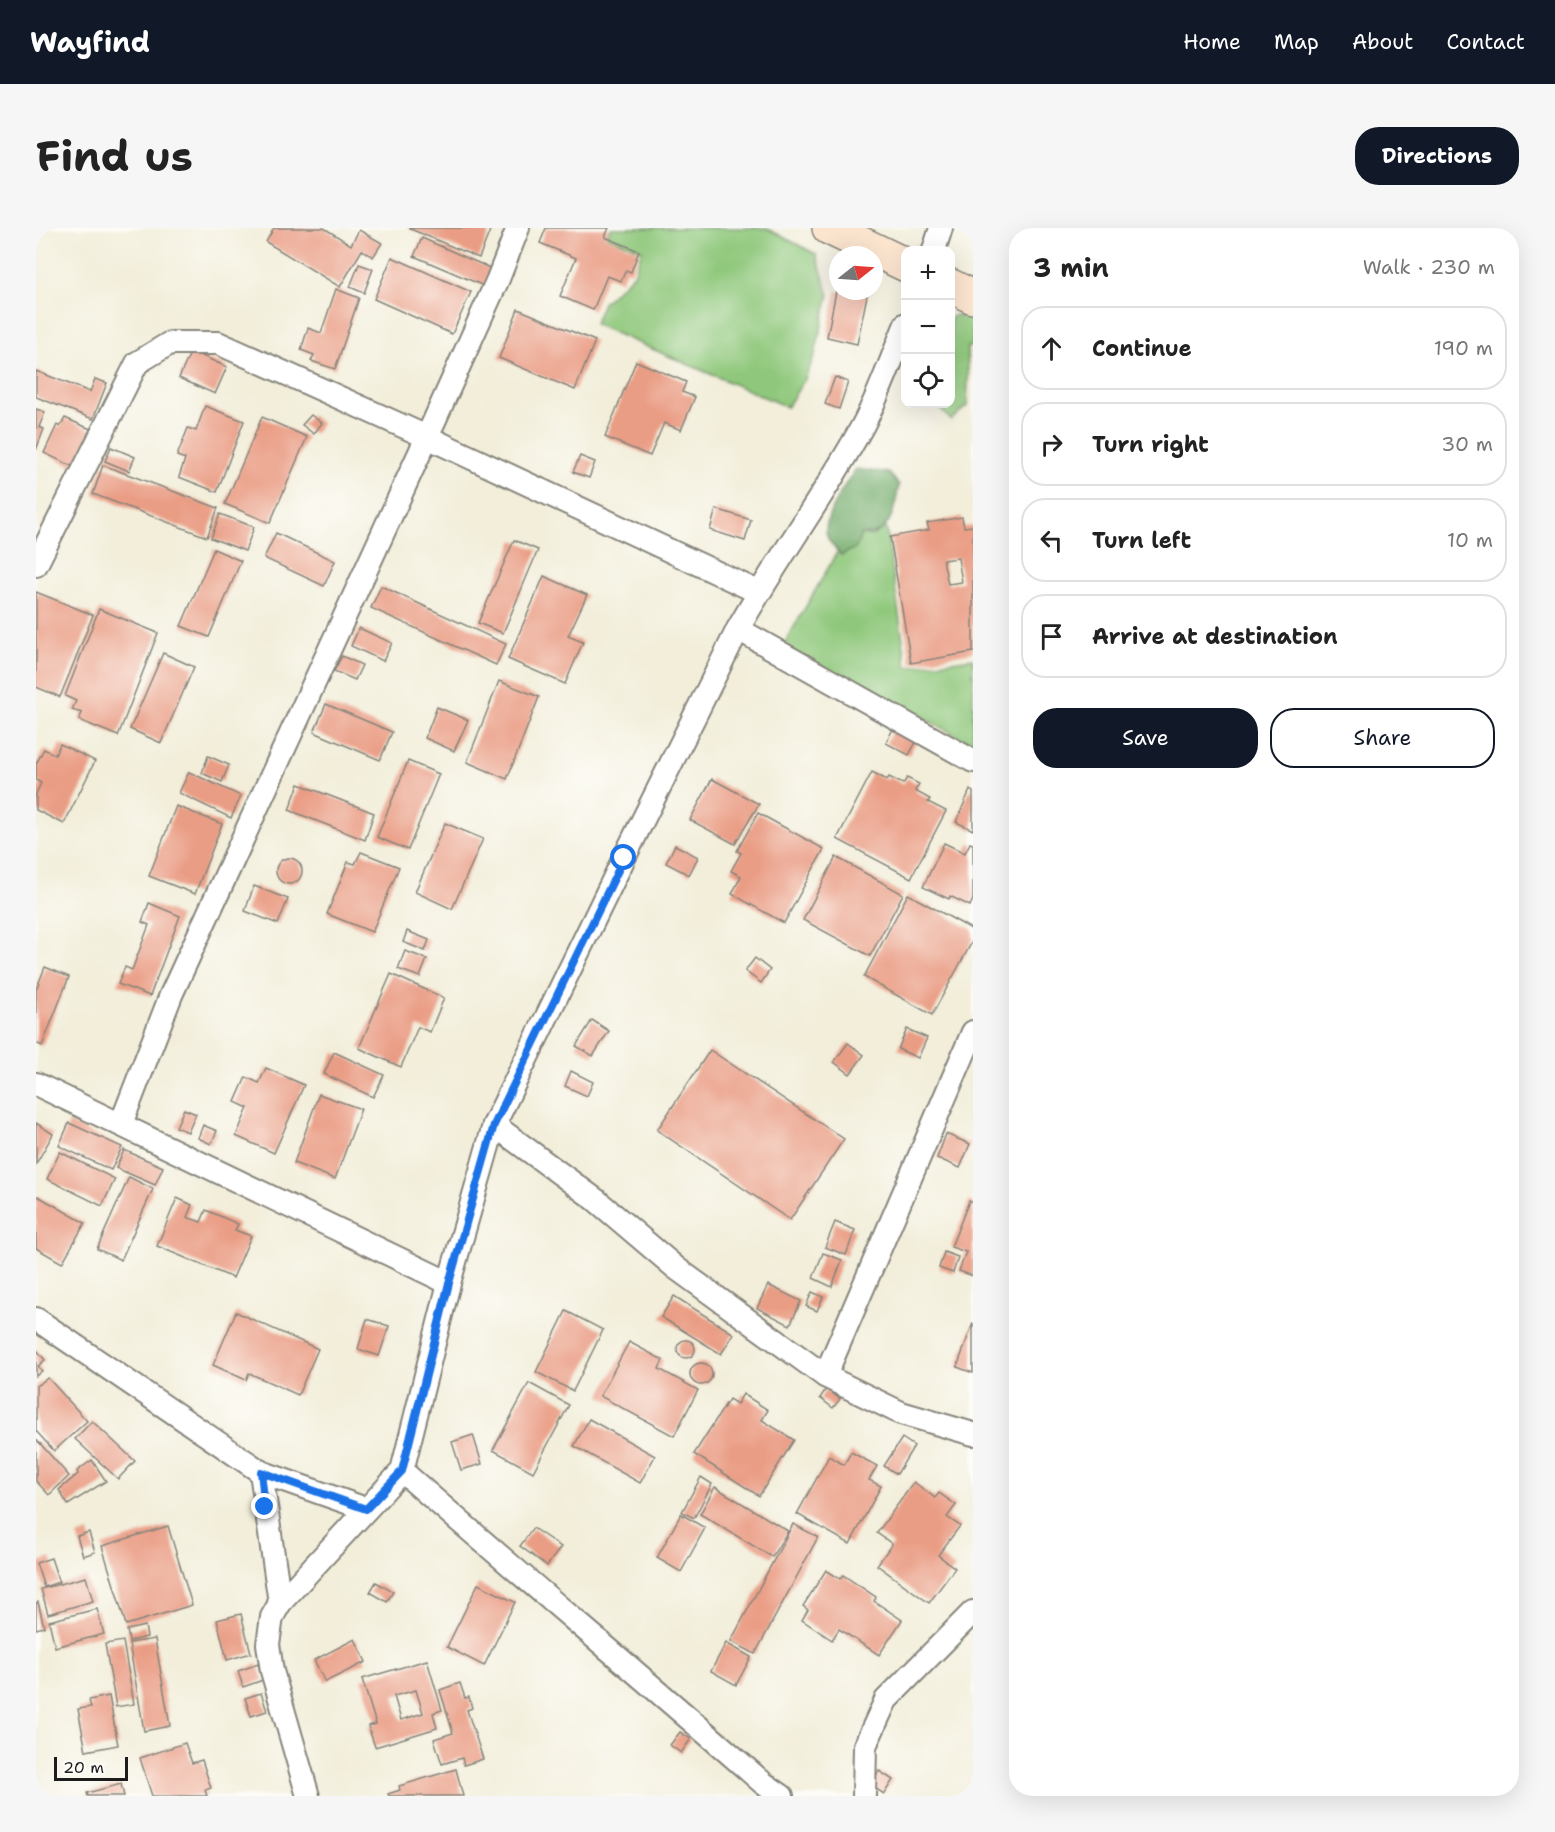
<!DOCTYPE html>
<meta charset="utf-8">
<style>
body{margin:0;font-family:"Shantell Sans",sans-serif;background:#f6f6f6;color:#222}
.controls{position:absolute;right:18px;top:18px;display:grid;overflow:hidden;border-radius:12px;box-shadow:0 6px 24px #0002}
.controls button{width:54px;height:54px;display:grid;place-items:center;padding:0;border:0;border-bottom:2px solid #e0e0e0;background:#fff;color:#222;font:30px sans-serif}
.compass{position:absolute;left:793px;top:18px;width:54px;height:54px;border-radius:50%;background:#fff;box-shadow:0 6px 24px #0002;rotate:73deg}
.scale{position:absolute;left:18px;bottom:15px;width:74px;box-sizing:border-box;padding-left:6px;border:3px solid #1c1c1c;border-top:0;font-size:16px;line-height:21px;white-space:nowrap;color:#1c1c1c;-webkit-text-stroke:4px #fdfcf7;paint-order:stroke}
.stop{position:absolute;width:18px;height:18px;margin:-14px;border:4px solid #1a73e8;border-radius:50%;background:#fff}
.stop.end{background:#1a73e8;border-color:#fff;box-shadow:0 2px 6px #0008}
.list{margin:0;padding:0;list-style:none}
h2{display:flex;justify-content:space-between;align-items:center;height:78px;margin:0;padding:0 24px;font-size:26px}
h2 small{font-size:20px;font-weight:400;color:#767676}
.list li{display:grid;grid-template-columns:39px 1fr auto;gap:18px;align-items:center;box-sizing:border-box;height:84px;margin:0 12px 12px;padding:0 12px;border:2px solid #e0e0e0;border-radius:24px}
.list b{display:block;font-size:22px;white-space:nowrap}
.list em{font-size:20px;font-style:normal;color:#767676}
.actions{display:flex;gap:12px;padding:18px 24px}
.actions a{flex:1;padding:14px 0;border:2px solid #111827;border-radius:24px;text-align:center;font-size:21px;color:#111827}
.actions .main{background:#111827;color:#fff}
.icon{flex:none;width:33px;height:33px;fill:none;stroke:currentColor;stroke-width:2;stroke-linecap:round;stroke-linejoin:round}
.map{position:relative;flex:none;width:937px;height:1568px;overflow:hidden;border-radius:24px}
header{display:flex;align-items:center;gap:36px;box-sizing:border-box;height:84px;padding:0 30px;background:#111827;color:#fff}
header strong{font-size:28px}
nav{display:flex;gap:33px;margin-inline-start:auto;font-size:21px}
.intro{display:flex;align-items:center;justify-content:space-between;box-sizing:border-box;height:144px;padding:0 36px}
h1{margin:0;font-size:42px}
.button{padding:15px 27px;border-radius:24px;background:#111827;color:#fff;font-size:21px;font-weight:700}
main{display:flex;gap:36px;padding:0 36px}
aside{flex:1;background:#fff;border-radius:24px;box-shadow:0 6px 24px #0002}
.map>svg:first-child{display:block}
.green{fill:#8fc87c;stroke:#56724c;stroke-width:1.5}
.forest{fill:#73ac6c;stroke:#486444;stroke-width:1.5}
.building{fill:#ea9d85;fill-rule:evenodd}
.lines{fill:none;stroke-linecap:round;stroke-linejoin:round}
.street-casing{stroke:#87857b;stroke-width:26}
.secondary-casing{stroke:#87857b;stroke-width:36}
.street{stroke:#fff;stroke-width:22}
.secondary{stroke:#fce5cf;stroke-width:33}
.route{stroke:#1a73e8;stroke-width:8}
</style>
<header>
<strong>Wayfind</strong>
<nav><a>Home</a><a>Map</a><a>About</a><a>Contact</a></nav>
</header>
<div class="intro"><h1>Find us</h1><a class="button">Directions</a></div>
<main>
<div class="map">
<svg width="937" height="1568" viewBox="0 0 937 1568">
<rect width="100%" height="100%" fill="#fdfcf7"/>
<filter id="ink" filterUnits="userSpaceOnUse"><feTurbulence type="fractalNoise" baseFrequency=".0167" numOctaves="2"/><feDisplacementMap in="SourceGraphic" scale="12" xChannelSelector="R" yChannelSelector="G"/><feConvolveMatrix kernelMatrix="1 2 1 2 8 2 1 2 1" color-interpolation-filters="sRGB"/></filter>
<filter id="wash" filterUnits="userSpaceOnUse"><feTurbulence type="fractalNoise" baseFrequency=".008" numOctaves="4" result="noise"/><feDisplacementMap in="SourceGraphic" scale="24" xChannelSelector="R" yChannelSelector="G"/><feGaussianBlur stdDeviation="1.35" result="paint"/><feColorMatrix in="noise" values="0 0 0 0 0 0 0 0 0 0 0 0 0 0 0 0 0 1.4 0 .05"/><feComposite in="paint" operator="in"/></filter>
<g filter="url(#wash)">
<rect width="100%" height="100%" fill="#f2eeda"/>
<g class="green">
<path d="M 575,0 L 730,0 L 780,26 L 793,67 L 779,126 L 769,151 L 751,179 L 558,96 L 567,75 L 598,46 L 606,22 L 571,8 Z"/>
<path d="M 920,87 L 937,91 L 937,118 L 931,119 L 932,146 L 931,178 L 915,192 L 899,176 L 915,176 L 915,89 Z"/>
<path d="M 850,299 L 871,439 L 937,430 L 937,516 L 747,418 L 802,323 L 805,327 L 820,320 L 825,306 L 836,308 Z"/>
</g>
<path class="forest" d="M 820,241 L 853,245 L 863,257 C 859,280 855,310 825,306 L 820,320 L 805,327 C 801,322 793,315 791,308 C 785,291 810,255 820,241 Z"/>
<g id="blocks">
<g class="building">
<path d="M 238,0 L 288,0 L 315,17 L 323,2 L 346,15 L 337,29 L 326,22 L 304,59 L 230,14 Z"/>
<path d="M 372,0 L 455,0 L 443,30 Z"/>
<path d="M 510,0 L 573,0 L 569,9 L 603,23 L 595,44 L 590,42 L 585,53 L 571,48 L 557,82 L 524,68 L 540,30 L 504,15 Z"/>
<path d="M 386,10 L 456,41 L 448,58 L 378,28 Z"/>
<path d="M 356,29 L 435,64 L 416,106 L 338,71 Z"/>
<path d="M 323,36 L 337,41 L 328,65 L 314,59 Z"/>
<path d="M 300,61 L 323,70 L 299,141 L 275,133 L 278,127 L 265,122 L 272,100 L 285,105 Z"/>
<path d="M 800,63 L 832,63 L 821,116 L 791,109 Z"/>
<path d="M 482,81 L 559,113 L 539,162 L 463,130 Z"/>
<path d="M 155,123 L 191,139 L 179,166 L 143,150 Z"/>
<path d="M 600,133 L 650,154 L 646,164 L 659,169 L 645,202 L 628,195 L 614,228 L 569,209 Z"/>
<path d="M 0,143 L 54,164 L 59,151 L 71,155 L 57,191 L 0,169 Z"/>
<path d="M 799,149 L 812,154 L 803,181 L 789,176 Z"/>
<path d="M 169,178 L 208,193 L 181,264 L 143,249 L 149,231 L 141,228 L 152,200 L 160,203 Z"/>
<path d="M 0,181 L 9,184 L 3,199 L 8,201 L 0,222 Z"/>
<path d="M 275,187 L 286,195 L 278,206 L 266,197 Z"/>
<path d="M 226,189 L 271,209 L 234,295 L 189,276 Z"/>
<path d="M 29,190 L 59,203 L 42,241 L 8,225 L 21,197 L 24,199 Z"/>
<path d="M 75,219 L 99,229 L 93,243 L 69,233 Z"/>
<path d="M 544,228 L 559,234 L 553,250 L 537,244 Z"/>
<path d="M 67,237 L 182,280 L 171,309 L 57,266 Z"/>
<path d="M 680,281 L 715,292 L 709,313 L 674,302 Z"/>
<path d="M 184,286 L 218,299 L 209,323 L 175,310 Z"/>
<path d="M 926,289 L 928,299 L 937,298 L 937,424 L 875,435 L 854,309 L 893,302 L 891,295 ZM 922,330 L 926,354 L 912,356 L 907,332 Z"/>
<path d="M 240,305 L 299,333 L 288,358 L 228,330 Z"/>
<path d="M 478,312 L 502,322 L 467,405 L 442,395 Z"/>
<path d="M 178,321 L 205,333 L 173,409 L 145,398 Z"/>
<path d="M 508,348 L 551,367 L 532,408 L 547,414 L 529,456 L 472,431 Z"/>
<path d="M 345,358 L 470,416 L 460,437 L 335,380 Z"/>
<path d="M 0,364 L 57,387 L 24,469 L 0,459 Z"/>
<path d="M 63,381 L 122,405 L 82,508 L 43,492 L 46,485 L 36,482 L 40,473 L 29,468 Z"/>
<path d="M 323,400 L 356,415 L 347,433 L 315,418 Z"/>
<path d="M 127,425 L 158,439 L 125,515 L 94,501 Z"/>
<path d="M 306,428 L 326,437 L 319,452 L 298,443 Z"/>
<path d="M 463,453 L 503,469 L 471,551 L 431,534 Z"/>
<path d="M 290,476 L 356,504 L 344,532 L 278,504 Z"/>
<path d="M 401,479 L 432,492 L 418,523 L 389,510 Z"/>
<path d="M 857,501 L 880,514 L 873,527 L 850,515 Z"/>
<path d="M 24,516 L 59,533 L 28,596 L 0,582 L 0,566 L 5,555 L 0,552 L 0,536 L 8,521 L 19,527 Z"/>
<path d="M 172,528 L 193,537 L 186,554 L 166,545 Z"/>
<path d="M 372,533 L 403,546 L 372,622 L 341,609 Z"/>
<path d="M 153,544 L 205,568 L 195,590 L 143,565 Z"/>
<path d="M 836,544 L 851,552 L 853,549 L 867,556 L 871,550 L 883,556 L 879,563 L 894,571 L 892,574 L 910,583 L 875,650 L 801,611 Z"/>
<path d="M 676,551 L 723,576 L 699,616 L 654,592 Z"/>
<path d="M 263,556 L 338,585 L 329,612 L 253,582 Z"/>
<path d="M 934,562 L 937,564 L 937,602 L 920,594 Z"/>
<path d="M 140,578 L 186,596 L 159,666 L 113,648 Z"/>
<path d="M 722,585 L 788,621 L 748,695 L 696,666 L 705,648 L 695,643 L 705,625 L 701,623 Z"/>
<path d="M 409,595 L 447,611 L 416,681 L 379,664 Z"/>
<path d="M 908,615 L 929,625 L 934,615 L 937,616 L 937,671 L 934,678 L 914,668 L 913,671 L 887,659 Z"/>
<path d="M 639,617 L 662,629 L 653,647 L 630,635 Z"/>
<path d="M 325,624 L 363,639 L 336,704 L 291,686 L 312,634 L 319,636 Z"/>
<path d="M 800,629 L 867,666 L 834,728 L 767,692 Z"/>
<circle cx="253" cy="643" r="13"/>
<path d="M 218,658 L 252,671 L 242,696 L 209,683 Z"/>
<path d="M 872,666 L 937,702 L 937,712 L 896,787 L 828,749 Z"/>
<path d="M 113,675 L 144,688 L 114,768 L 82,756 L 89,739 L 96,742 L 113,697 L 106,694 Z"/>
<path d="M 371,703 L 393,712 L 389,723 L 367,714 Z"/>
<path d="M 369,723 L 391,731 L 384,749 L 362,741 Z"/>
<path d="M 719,730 L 734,742 L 725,755 L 709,743 Z"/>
<path d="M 9,739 L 33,749 L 6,818 L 0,815 L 0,762 Z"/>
<path d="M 355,746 L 408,770 L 394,804 L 382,799 L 365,839 L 323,820 Z"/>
<path d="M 556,792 L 573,803 L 557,828 L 540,818 Z"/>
<path d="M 871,801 L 891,810 L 882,830 L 862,821 Z"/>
<path d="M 812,815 L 828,827 L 814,846 L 798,834 Z"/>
<path d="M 674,822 L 808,911 L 754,992 L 621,902 Z"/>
<path d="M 298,824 L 348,847 L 337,869 L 288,846 Z"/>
<path d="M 230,840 L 268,857 L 238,925 L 200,908 L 212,880 L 199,874 L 210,849 L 223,855 Z"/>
<path d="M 535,843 L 557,854 L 551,868 L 529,858 Z"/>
<path d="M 283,866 L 325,881 L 299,951 L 258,935 Z"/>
<path d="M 148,881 L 160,886 L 152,904 L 140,899 Z"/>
<path d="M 0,895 L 17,906 L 0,936 Z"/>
<path d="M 33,895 L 86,919 L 75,942 L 23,918 Z"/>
<path d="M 167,897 L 181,903 L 175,916 L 162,910 Z"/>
<path d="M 910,906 L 934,916 L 924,940 L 901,930 Z"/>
<path d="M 88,922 L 127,939 L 119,957 L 80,940 Z"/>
<path d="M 24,924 L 79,951 L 66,978 L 11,951 Z"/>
<path d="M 93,949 L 117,961 L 85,1032 L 61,1021 Z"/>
<path d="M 2,968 L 49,995 L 26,1035 L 0,1020 L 0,972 Z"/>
<path d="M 141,970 L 156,977 L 151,989 L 165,994 L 170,982 L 202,996 L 199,1002 L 215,1008 L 197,1050 L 121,1018 Z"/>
<path d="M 933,973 L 937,975 L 937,1048 L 923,1043 L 930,1024 L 915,1019 Z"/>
<path d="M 799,994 L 819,1002 L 810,1027 L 789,1019 Z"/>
<path d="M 908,1024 L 922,1029 L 917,1045 L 903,1040 Z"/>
<path d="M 787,1025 L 806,1032 L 796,1059 L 777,1050 Z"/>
<path d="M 732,1057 L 765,1073 L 754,1097 L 721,1080 Z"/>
<path d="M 776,1064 L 787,1069 L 781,1083 L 770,1078 Z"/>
<path d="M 638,1068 L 698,1106 L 685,1126 L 625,1089 Z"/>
<path d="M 530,1083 L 567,1102 L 537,1163 L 500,1144 Z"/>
<path d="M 200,1084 L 282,1121 L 262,1167 L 213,1145 L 210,1152 L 177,1137 Z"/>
<path d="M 331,1091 L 353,1098 L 343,1128 L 322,1121 Z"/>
<path d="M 937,1095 L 937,1145 L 921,1139 Z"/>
<circle cx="650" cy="1121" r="9"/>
<path d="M 593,1114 L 627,1132 L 623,1141 L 662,1162 L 638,1208 L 564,1168 Z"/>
<path d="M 0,1121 L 9,1132 L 2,1138 L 6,1143 L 0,1148 Z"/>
<circle cx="665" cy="1146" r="11"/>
<path d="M 12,1150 L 51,1193 L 18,1223 L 0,1203 L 0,1158 Z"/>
<path d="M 493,1155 L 533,1177 L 497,1244 L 457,1222 Z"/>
<path d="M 790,1161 L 804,1171 L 797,1180 L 784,1170 Z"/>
<path d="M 707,1166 L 732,1182 L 726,1192 L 758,1212 L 723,1268 L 658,1226 L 693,1171 L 701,1176 Z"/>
<path d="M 553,1191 L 619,1228 L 604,1255 L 538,1218 Z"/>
<path d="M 56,1193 L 99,1233 L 82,1251 L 39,1211 Z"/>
<path d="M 437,1207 L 446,1236 L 425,1242 L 416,1214 Z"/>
<path d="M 866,1210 L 878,1218 L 861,1246 L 848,1238 Z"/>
<path d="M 0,1211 L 33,1248 L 13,1267 L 0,1253 Z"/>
<path d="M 815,1224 L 841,1238 L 833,1252 L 845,1258 L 814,1316 L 761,1286 L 793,1228 L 808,1237 Z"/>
<path d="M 56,1232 L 70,1253 L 32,1277 L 23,1262 L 42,1246 L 41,1243 Z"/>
<path d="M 665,1249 L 676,1256 L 658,1290 L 646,1284 Z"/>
<path d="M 878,1254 L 899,1270 L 903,1265 L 920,1277 L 911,1289 L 924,1298 L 902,1327 L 919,1340 L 893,1375 L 841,1337 L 856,1316 L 841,1305 Z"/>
<path d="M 679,1259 L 752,1303 L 736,1329 L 664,1286 Z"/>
<path d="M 645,1286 L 669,1300 L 645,1344 L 621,1330 Z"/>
<path d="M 757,1296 L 782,1309 L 719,1426 L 695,1413 Z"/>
<path d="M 132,1298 L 156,1377 L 90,1397 L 66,1318 Z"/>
<path d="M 497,1300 L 525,1319 L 511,1338 L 484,1318 Z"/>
<path d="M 53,1304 L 59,1324 L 47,1328 L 41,1308 Z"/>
<path d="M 15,1330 L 23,1354 L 8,1359 L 0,1335 Z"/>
<path d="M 790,1342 L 804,1351 L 807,1347 L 840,1369 L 838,1373 L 866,1392 L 843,1427 L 803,1401 L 796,1412 L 766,1392 L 772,1382 L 767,1378 Z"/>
<path d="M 50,1349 L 57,1373 L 12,1386 L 5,1361 Z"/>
<path d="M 340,1354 L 357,1364 L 351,1374 L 334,1364 Z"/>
<path d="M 442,1356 L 479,1374 L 448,1438 L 411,1419 Z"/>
<path d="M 2,1374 L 8,1399 L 0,1401 L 0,1375 Z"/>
<path d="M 61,1381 L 68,1406 L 19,1419 L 13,1393 Z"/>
<path d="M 205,1386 L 215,1425 L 191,1432 L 181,1392 Z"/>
<path d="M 109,1398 L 111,1409 L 93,1413 L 91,1402 Z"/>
<path d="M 119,1411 L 134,1498 L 108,1503 L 93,1415 Z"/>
<path d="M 319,1411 L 330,1434 L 289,1454 L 278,1432 Z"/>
<path d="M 87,1413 L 98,1476 L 80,1479 L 69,1416 Z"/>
<path d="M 690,1415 L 715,1429 L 700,1457 L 675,1443 Z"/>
<path d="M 391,1432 L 406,1482 L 397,1485 L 401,1500 L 339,1519 L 332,1498 L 340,1496 L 326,1451 ZM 380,1462 L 387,1485 L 365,1492 L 358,1468 Z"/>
<path d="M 222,1436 L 227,1452 L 207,1459 L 202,1443 Z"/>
<path d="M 424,1455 L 429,1470 L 433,1469 L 436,1480 L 431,1482 L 447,1531 L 428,1537 L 426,1530 L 406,1536 L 398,1511 L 417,1505 L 404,1462 Z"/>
<path d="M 225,1465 L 231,1483 L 215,1488 L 209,1470 Z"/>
<path d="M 73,1468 L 82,1517 L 50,1523 L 42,1481 L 55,1479 L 53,1472 Z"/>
<path d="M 644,1504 L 655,1511 L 645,1525 L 634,1517 Z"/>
<path d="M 149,1515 L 156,1535 L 166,1532 L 175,1560 L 169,1562 L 171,1568 L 116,1568 L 104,1530 Z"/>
<path d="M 420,1541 L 427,1568 L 353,1568 L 352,1566 L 364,1562 L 363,1558 Z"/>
<path d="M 843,1543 L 857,1552 L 848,1566 L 834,1557 Z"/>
<path d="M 85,1556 L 88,1568 L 52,1568 L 51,1565 Z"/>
</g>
</g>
</g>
<g filter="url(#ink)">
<use href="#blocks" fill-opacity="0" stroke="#87857b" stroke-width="1.5"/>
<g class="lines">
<g class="street-casing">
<g id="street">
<path d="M 898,22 L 905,0"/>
<path d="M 0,337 L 101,135 L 134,115 L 182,115 L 391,209 L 722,364"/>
<path d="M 702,401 L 937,533"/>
<path d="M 0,856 L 413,1055"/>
<path d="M 85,896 L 135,767 L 391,209 L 462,51 L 482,0"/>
<path d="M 458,897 L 560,972 L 640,1040 L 789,1148 L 865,1185 L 937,1206"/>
<path d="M 0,1091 L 225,1244 L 330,1281"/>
<path d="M 789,1148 L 937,804"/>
<path d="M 366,1243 C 485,1348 608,1450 727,1555 L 746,1568"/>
<path d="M 225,1244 L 244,1375"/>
<path d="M 272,1568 L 236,1443 L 232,1416 L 236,1389 L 244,1375 L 366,1243 L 413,1055 L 458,897 L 588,630 L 702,401 C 741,331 789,267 827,197 C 844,165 856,129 870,96"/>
<path d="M 828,1568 L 829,1518 L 850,1472 L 937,1384"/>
</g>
</g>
<g class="secondary-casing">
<g id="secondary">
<path d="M 793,0 L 870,37"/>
<path d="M 915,58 L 937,69"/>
</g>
</g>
<use href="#street" class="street"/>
<use href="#secondary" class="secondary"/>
</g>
</g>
<g class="lines" filter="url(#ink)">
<path class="route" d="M 229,1279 L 225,1244 L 330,1281 L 366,1243 L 413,1055 L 458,897 L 588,630"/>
</g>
</svg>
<div class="controls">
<button>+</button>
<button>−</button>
<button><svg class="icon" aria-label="locate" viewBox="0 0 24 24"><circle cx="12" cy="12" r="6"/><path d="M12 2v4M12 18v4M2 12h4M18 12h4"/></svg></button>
</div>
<svg class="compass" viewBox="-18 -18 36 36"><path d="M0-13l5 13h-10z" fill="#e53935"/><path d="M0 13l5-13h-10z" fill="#767676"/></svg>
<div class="scale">20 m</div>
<div class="stop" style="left:588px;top:630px"></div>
<div class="stop end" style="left:229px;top:1279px"></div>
</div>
<aside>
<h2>3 min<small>Walk · 230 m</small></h2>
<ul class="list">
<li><svg class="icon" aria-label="ahead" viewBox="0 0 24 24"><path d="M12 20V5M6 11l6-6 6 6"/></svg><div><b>Continue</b></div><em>190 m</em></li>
<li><svg class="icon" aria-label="right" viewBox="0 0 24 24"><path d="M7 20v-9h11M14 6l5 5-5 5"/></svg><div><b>Turn right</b></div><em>30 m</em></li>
<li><svg class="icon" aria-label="left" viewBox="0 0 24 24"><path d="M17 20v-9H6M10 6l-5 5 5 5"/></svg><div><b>Turn left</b></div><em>10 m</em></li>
<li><svg class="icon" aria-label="arrive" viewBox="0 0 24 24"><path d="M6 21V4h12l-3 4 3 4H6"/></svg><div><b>Arrive at destination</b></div></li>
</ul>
<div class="actions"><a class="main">Save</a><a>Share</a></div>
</aside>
</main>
